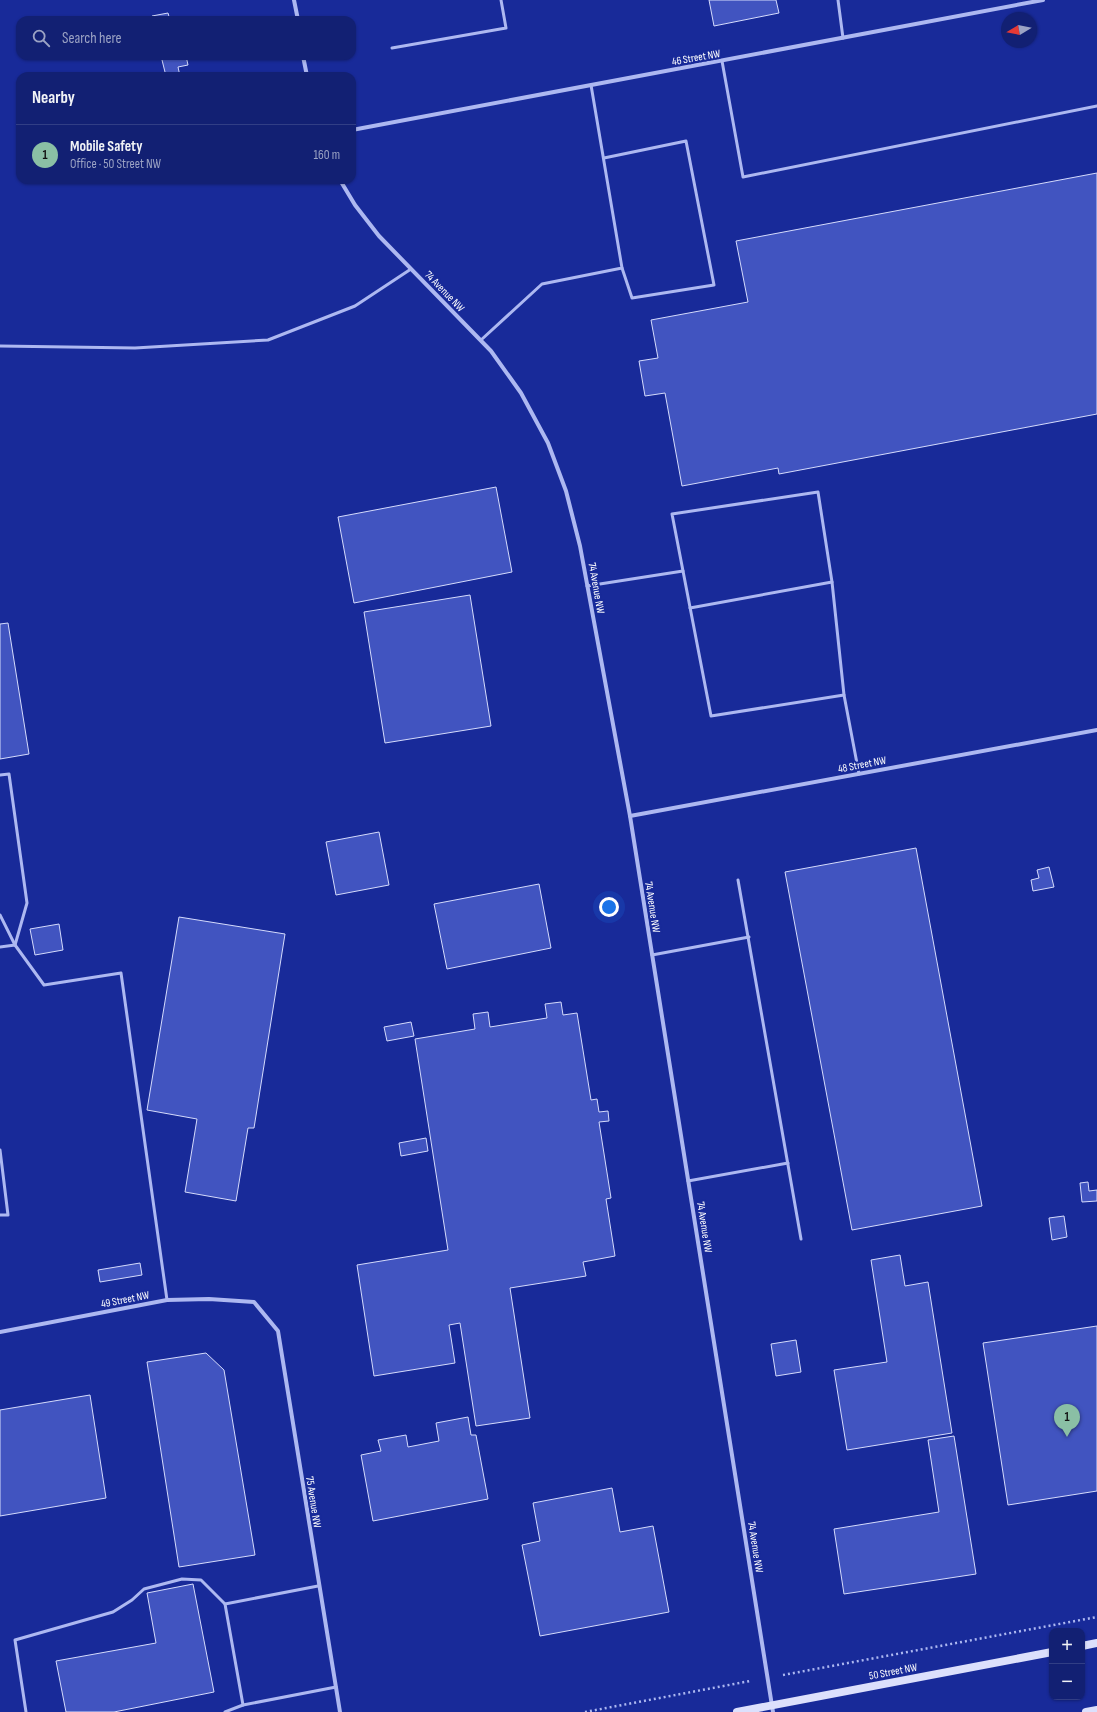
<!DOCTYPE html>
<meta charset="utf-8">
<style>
body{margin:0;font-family:"Sofia Sans Condensed",sans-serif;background:#1b2878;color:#f1f3f6}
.controls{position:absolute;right:12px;bottom:12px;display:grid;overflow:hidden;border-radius:8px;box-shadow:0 1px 3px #0004}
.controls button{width:36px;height:36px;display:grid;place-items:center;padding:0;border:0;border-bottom:1px solid #313e85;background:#122073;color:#f1f3f6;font:20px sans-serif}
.compass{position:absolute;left:1001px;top:12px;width:36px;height:36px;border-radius:50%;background:#122073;box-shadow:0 1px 3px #0004;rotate:260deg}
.you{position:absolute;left:609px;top:907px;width:14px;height:14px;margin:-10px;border:3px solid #fff;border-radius:50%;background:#1a73e8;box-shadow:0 0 0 6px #1a73e833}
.badge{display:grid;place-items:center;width:26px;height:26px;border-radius:50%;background:#8abfa5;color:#111;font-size:13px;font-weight:700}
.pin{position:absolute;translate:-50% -33px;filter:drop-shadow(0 1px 2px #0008)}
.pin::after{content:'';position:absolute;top:21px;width:14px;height:12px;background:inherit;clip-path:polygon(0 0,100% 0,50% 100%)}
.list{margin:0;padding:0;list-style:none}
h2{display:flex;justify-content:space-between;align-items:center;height:52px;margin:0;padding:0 16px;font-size:17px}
h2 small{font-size:13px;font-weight:400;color:#9ca3c4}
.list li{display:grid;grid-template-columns:26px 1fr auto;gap:12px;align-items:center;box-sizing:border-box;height:60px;padding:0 16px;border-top:1px solid #313e85}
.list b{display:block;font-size:15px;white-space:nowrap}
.list p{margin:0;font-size:13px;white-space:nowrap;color:#9ca3c4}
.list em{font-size:13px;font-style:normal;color:#9ca3c4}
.icon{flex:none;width:22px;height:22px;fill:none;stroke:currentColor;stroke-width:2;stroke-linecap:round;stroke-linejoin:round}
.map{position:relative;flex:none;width:1097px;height:1712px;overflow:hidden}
.search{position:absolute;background:#122073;box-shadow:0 1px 3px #0004;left:16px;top:16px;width:340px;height:44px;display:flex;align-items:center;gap:10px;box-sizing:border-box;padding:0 14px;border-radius:12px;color:#9ca3c4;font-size:15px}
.panel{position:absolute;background:#122073;box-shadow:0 1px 3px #0004;left:16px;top:72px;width:340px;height:112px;border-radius:12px}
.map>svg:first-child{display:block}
.building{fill:#4154c0;stroke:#d5dbfc}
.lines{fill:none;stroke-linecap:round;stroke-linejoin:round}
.path{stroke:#adb8f1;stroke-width:2.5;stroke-dasharray:2 3;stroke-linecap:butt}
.lane{stroke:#adb8f1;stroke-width:3}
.street{stroke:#adb8f1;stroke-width:4}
.secondary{stroke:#dce0fc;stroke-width:8}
.labels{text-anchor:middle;stroke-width:4;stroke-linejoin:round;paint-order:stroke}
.street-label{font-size:11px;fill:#fff;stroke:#182a99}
</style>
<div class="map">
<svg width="1097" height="1712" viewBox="0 0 1097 1712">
<rect width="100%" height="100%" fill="#182a99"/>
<g class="building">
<path d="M 709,0 L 776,0 L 779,13 L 714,26 Z"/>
<path d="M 168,13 L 170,20 L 153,20 L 152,16 Z"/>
<path d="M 161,56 L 186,56 L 188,65 L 178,67 L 180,76 L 166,76 Z"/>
<path d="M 1097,173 L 1097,414 L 779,474 L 778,468 L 682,486 L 665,393 L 645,396 L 639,361 L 658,358 L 651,320 L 748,302 L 736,241 Z"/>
<path d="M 496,487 L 512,572 L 354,603 L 338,517 Z"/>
<path d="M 470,595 L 491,726 L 385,743 L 364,612 Z"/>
<path d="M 8,623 L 29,754 L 0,759 L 0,624 Z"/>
<path d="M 379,832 L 389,885 L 336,895 L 326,842 Z"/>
<path d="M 916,848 L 982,1206 L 852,1230 L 785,872 Z"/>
<path d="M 1049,867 L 1054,887 L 1033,891 L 1031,880 L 1039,878 L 1037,870 Z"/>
<path d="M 539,884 L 551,948 L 447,969 L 434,904 Z"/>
<path d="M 179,917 L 285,934 L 254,1128 L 248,1128 L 236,1201 L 185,1192 L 197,1119 L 147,1110 Z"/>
<path d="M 59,924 L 63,950 L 35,955 L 30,929 Z"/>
<path d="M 561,1002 L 563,1015 L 577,1013 L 591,1100 L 597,1099 L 599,1112 L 608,1111 L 609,1121 L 599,1122 L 611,1198 L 606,1199 L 615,1256 L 583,1262 L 586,1276 L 510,1288 L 530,1418 L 476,1426 L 460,1323 L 449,1325 L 455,1363 L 374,1376 L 357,1265 L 448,1250 L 415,1039 L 475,1029 L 473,1014 L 488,1012 L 490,1027 L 547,1018 L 545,1004 Z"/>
<path d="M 411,1022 L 414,1036 L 387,1041 L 384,1027 Z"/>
<path d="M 426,1138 L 428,1151 L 401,1156 L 399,1143 Z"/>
<path d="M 1088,1182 L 1089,1191 L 1097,1190 L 1097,1201 L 1082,1202 L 1080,1183 Z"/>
<path d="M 1064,1216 L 1067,1237 L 1052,1240 L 1049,1218 Z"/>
<path d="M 900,1255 L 905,1286 L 928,1282 L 952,1433 L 847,1450 L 834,1370 L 887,1362 L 871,1260 Z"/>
<path d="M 140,1263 L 142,1275 L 100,1282 L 98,1270 Z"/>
<path d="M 1097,1326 L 1097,1491 L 1008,1505 L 983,1343 Z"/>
<path d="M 796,1340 L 801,1372 L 776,1376 L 771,1344 Z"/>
<path d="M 206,1353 L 224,1370 L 255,1555 L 179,1567 L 147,1362 Z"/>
<path d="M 90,1395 L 106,1498 L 0,1516 L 0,1410 Z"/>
<path d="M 468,1417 L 471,1435 L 476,1435 L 488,1499 L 373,1521 L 361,1455 L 381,1451 L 378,1440 L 406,1435 L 408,1447 L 439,1441 L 436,1423 Z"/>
<path d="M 954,1436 L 976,1574 L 844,1594 L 834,1529 L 939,1512 L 928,1440 Z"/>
<path d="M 612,1488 L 620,1532 L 653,1526 L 669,1612 L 540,1636 L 522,1545 L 540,1541 L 533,1503 Z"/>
<path d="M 193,1584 L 214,1692 L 114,1712 L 66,1712 L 56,1661 L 156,1643 L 147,1593 Z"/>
</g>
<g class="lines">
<g class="path">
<path d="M 783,1675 L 1097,1617"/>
<path d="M 585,1712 L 750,1681"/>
</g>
<g class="lane">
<path d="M 838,0 L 843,38"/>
<path d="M 392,48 L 506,28 L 501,0"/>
<path d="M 722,61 L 743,177 L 1097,106"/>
<path d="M 604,158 L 686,141 L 714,285 L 632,298 L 622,268"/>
<path d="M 481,340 L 542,284 L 622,268 L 591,85"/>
<path d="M 0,346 L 135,348 L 268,340 L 355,306 L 411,269"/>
<path d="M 818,492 L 832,582 L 844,695 L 711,716 L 672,514 Z"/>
<path d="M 587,586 L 683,571"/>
<path d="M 690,608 L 832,582"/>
<path d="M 844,695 L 859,774"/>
<path d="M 0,775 L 9,774 L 27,903 L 15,945"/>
<path d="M 738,880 L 801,1239"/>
<path d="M 0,915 L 15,945"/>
<path d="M 0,947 L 15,945 L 44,985 L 121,973 L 167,1300"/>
<path d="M 652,955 L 749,937"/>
<path d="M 0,1150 L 8,1215 L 0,1215"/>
<path d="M 688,1181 L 788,1163"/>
<path d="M 318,1586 L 225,1604 L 243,1705 L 336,1687"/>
<path d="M 26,1712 L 15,1640 L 113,1612 L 132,1600 L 144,1589 L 182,1579 L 201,1580 L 225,1604"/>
<path d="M 225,1712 L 243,1705"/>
</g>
<g class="street">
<path d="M 294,0 L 298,20"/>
<path d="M 303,56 L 307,76"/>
<path d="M 352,130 L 1043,0"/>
<path d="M 340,180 L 355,205 L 379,236 L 491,351 L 521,393 L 548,443 L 566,491 L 580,546 L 630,816 L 773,1712"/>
<path d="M 630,816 L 1097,730"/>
<path d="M 0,1332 L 167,1300 L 209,1299 L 254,1302 L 278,1331 L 340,1712"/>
</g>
<g class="secondary">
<path d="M 1082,1646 L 1097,1643"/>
<path d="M 737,1712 L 1052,1652"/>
<path d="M 1086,1712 L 1097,1710"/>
</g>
</g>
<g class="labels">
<g class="street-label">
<text transform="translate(696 57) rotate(-10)" y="4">46 Street NW</text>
<text transform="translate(445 291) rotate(46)" y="4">74 Avenue NW</text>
<text transform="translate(597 588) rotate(80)" y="4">74 Avenue NW</text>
<text transform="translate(862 764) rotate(-11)" y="4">48 Street NW</text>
<text transform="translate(653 907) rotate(81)" y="4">74 Avenue NW</text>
<text transform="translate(705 1227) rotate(81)" y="4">74 Avenue NW</text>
<text transform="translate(125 1299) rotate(-11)" y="4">49 Street NW</text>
<text transform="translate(314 1502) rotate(81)" y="4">75 Avenue NW</text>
<text transform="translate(756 1547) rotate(81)" y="4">74 Avenue NW</text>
<text transform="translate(893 1671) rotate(-11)" y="4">50 Street NW</text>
</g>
</g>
</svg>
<div class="controls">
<button>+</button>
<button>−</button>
</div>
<svg class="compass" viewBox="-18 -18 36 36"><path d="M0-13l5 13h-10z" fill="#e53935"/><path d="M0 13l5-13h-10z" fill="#9ca3c4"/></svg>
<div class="you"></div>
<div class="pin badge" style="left:1067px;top:1437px">1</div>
<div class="search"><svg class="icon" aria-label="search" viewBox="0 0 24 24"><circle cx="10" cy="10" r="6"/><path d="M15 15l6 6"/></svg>Search here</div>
<section class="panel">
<h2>Nearby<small></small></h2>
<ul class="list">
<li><span class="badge">1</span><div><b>Mobile Safety</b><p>Office · 50 Street NW</p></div><em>160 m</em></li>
</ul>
</section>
</div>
